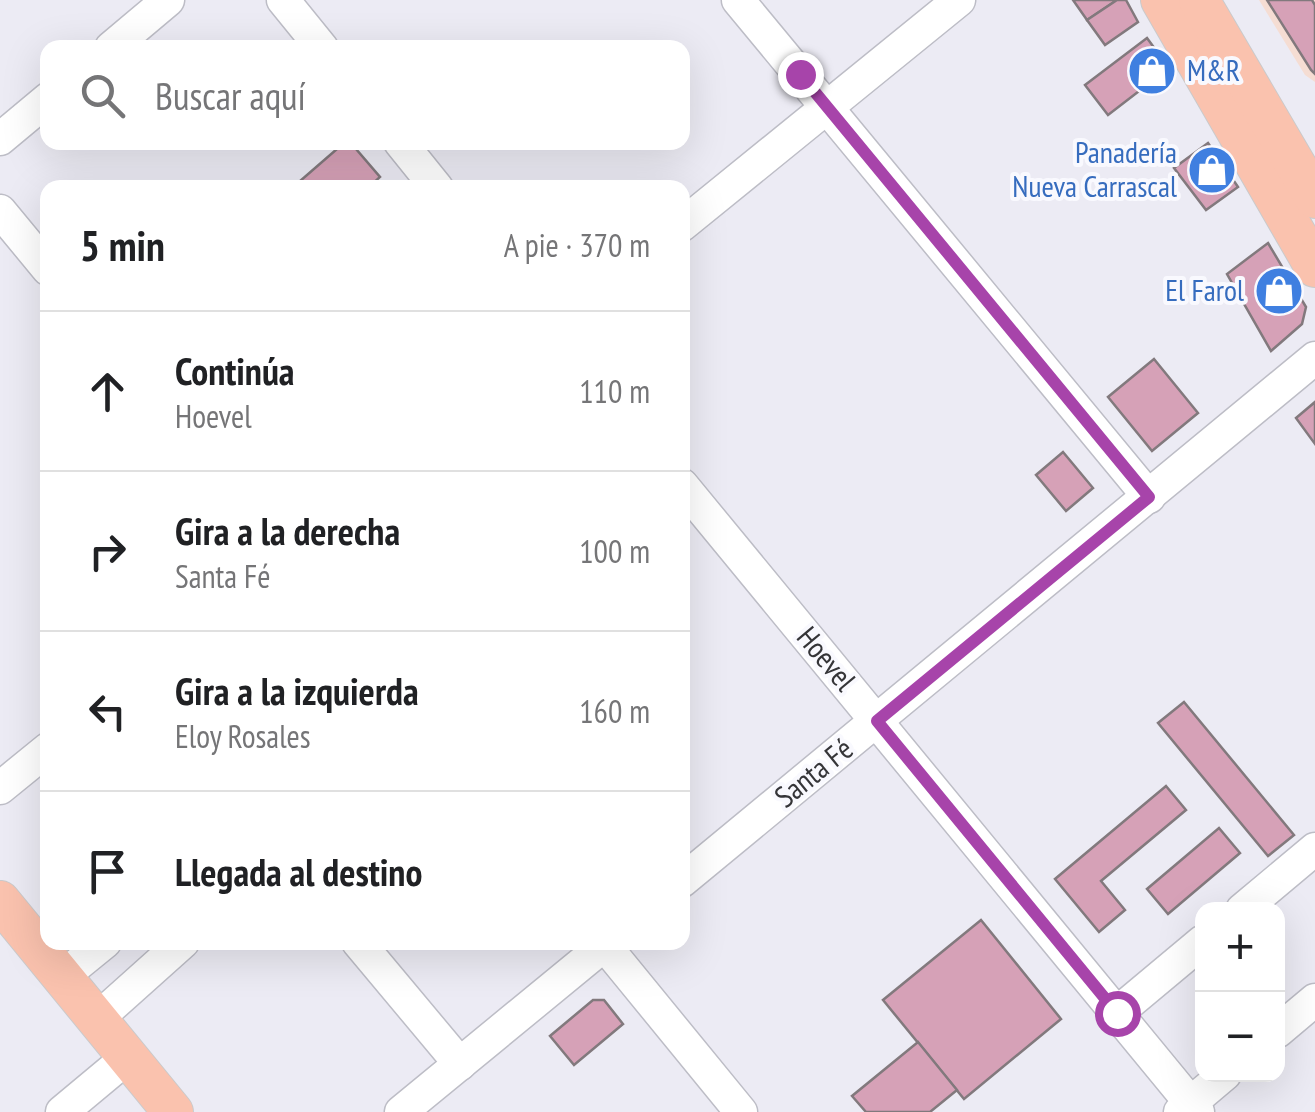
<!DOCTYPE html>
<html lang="es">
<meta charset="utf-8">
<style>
body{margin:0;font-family:"PT Sans Narrow",sans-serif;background:#f2f2f2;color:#202124}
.controls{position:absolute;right:30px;bottom:30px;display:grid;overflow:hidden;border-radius:20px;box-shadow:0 10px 40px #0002}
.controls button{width:90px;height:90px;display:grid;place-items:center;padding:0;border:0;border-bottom:2px solid #e0e0e0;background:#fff;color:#202124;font:50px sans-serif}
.stop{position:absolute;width:30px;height:30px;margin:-22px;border:8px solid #a744aa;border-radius:50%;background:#fff}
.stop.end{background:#a744aa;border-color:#fff;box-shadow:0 2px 10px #0008}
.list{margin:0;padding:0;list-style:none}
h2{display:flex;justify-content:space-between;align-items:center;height:130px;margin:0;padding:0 40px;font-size:42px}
h2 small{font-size:32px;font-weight:400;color:#757577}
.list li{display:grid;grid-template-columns:65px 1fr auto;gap:30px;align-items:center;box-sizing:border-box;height:160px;padding:0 40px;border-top:2px solid #e0e0e0}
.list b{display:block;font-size:38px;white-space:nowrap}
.list p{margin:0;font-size:32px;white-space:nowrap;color:#757577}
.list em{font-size:32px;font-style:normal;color:#757577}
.icon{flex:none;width:55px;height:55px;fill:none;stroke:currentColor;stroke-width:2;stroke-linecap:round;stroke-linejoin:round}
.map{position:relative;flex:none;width:1315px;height:1112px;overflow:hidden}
.search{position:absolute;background:#fff;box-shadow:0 10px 40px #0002;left:40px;top:40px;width:650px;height:110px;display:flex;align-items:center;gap:25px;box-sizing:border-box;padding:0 35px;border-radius:20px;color:#757577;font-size:38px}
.panel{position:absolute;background:#fff;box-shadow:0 10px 40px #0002;left:40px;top:180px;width:650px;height:770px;border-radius:20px}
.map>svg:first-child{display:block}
.education{fill:#f5ddd3}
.building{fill:#d6a1b7;stroke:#82797d;stroke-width:2.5}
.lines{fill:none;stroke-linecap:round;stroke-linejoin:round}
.minor-casing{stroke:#bdbdc6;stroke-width:35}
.major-casing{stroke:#cacacb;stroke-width:42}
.minor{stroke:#fff;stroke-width:32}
.major{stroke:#fac2ae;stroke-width:40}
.route{stroke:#a744aa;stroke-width:12}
.labels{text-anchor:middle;stroke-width:8;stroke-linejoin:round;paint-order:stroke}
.shop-label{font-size:30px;fill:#366cbe;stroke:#f9f9fe;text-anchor:end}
.street-label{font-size:30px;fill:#353538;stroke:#f9f9fe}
</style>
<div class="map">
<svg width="1315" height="1112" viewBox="0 0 1315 1112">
<rect width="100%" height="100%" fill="#ecebf4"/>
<path class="education" d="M 1259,0 L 1315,0 L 1315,82 L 1305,75 Z"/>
<g class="building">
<path d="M 1073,0 L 1117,0 L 1087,20 Z"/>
<path d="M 1117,0 L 1126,0 L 1138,22 L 1105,45 L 1087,20 Z"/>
<path d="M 1267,0 L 1312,0 L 1315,5 L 1315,74 L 1311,70 Z"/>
<path d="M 1147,38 L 1169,68 L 1108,115 L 1085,85 Z"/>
<path d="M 345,142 L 350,142 L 380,177 L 368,188 L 292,188 Z"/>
<path d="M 1208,143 L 1238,187 L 1206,210 L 1174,168 Z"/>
<path d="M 1268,243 L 1306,307 L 1302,324 L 1271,351 L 1227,274 Z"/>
<path d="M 1154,359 L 1198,413 L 1152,451 L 1108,397 Z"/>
<path d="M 1315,402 L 1315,444 L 1296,418 Z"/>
<path d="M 1063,452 L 1093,488 L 1066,511 L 1036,475 Z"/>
<path d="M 1184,702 L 1294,835 L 1268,856 L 1158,723 Z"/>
<path d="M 1166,786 L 1186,810 L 1101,881 L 1125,910 L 1099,932 L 1055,879 Z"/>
<path d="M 1219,828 L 1240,853 L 1168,914 L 1147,889 Z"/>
<path d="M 981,920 L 1061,1019 L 964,1099 L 883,1000 Z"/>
<path d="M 593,1000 L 604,1000 L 623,1024 L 574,1065 L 550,1036 Z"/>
<path d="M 918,1042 L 957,1090 L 930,1112 L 866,1112 L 852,1096 Z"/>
</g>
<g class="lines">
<g class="minor-casing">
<g id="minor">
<path d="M 283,0 L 322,48"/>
<path d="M 738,0 L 1149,497"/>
<path d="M 111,48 L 168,0"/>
<path d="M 0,139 L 48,99"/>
<path d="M 400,142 L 437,188"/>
<path d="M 0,211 L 48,269"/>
<path d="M 682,225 L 959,0"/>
<path d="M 682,485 L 1198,1112"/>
<path d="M 0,788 L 48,749"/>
<path d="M 682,881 L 1315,358"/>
<path d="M 1242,910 L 1315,849"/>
<path d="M 358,942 L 460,1064"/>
<path d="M 602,942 L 741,1112"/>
<path d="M 62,977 L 105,942"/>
<path d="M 1117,1013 L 1202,942"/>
<path d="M 97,1019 L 183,942"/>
<path d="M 1278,1031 L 1315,1000"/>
<path d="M 62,1112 L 128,1057"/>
<path d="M 401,1112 L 608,942"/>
<path d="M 1180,1112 L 1225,1074"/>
</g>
</g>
<g class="major-casing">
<g id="major">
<path d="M 1161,0 L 1315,267"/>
<path d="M 1199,0 L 1315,198"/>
<path d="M 0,901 L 173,1112"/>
</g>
</g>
<use href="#minor" class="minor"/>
<use href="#major" class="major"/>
</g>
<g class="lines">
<path class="route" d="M 800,74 L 1149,497 L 877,721 L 1117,1013"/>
</g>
<defs>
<g id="shop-disc" transform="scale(2.5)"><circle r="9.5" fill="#3f7fe0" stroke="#f9f9fe"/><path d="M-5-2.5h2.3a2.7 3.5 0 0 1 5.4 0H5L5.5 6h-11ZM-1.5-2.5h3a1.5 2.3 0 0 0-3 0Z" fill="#fff"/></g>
</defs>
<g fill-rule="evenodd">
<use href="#shop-disc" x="1152" y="71"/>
<use href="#shop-disc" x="1212" y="170"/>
<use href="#shop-disc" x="1279" y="291"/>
</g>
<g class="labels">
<g class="shop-label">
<text x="1187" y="81" text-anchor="start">M&amp;R</text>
<text x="1177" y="163">Panadería<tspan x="1177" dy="34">Nueva Carrascal</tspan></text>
<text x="1244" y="301">El Farol</text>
</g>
<g class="street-label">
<text transform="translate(826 659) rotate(50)" y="10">Hoevel</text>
<text transform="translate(814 773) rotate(-39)" y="10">Santa Fé</text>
</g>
</g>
</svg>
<div class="controls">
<button>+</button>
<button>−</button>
</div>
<div class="stop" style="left:1117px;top:1013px"></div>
<div class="stop end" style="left:800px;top:74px"></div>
<div class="search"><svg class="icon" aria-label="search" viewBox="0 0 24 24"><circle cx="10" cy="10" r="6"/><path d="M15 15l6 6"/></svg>Buscar aquí</div>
<section class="panel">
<h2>5 min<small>A pie · 370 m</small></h2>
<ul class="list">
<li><svg class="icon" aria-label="ahead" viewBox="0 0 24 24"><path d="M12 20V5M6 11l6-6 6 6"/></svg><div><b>Continúa</b><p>Hoevel</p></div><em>110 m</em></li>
<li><svg class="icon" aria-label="right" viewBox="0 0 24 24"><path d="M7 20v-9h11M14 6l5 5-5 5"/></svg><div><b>Gira a la derecha</b><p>Santa Fé</p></div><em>100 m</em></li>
<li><svg class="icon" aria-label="left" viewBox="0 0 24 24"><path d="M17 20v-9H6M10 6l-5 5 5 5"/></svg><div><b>Gira a la izquierda</b><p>Eloy Rosales</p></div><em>160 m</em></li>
<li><svg class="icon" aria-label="arrive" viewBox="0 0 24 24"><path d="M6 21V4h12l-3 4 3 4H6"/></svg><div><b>Llegada al destino</b></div></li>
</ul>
</section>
</div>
